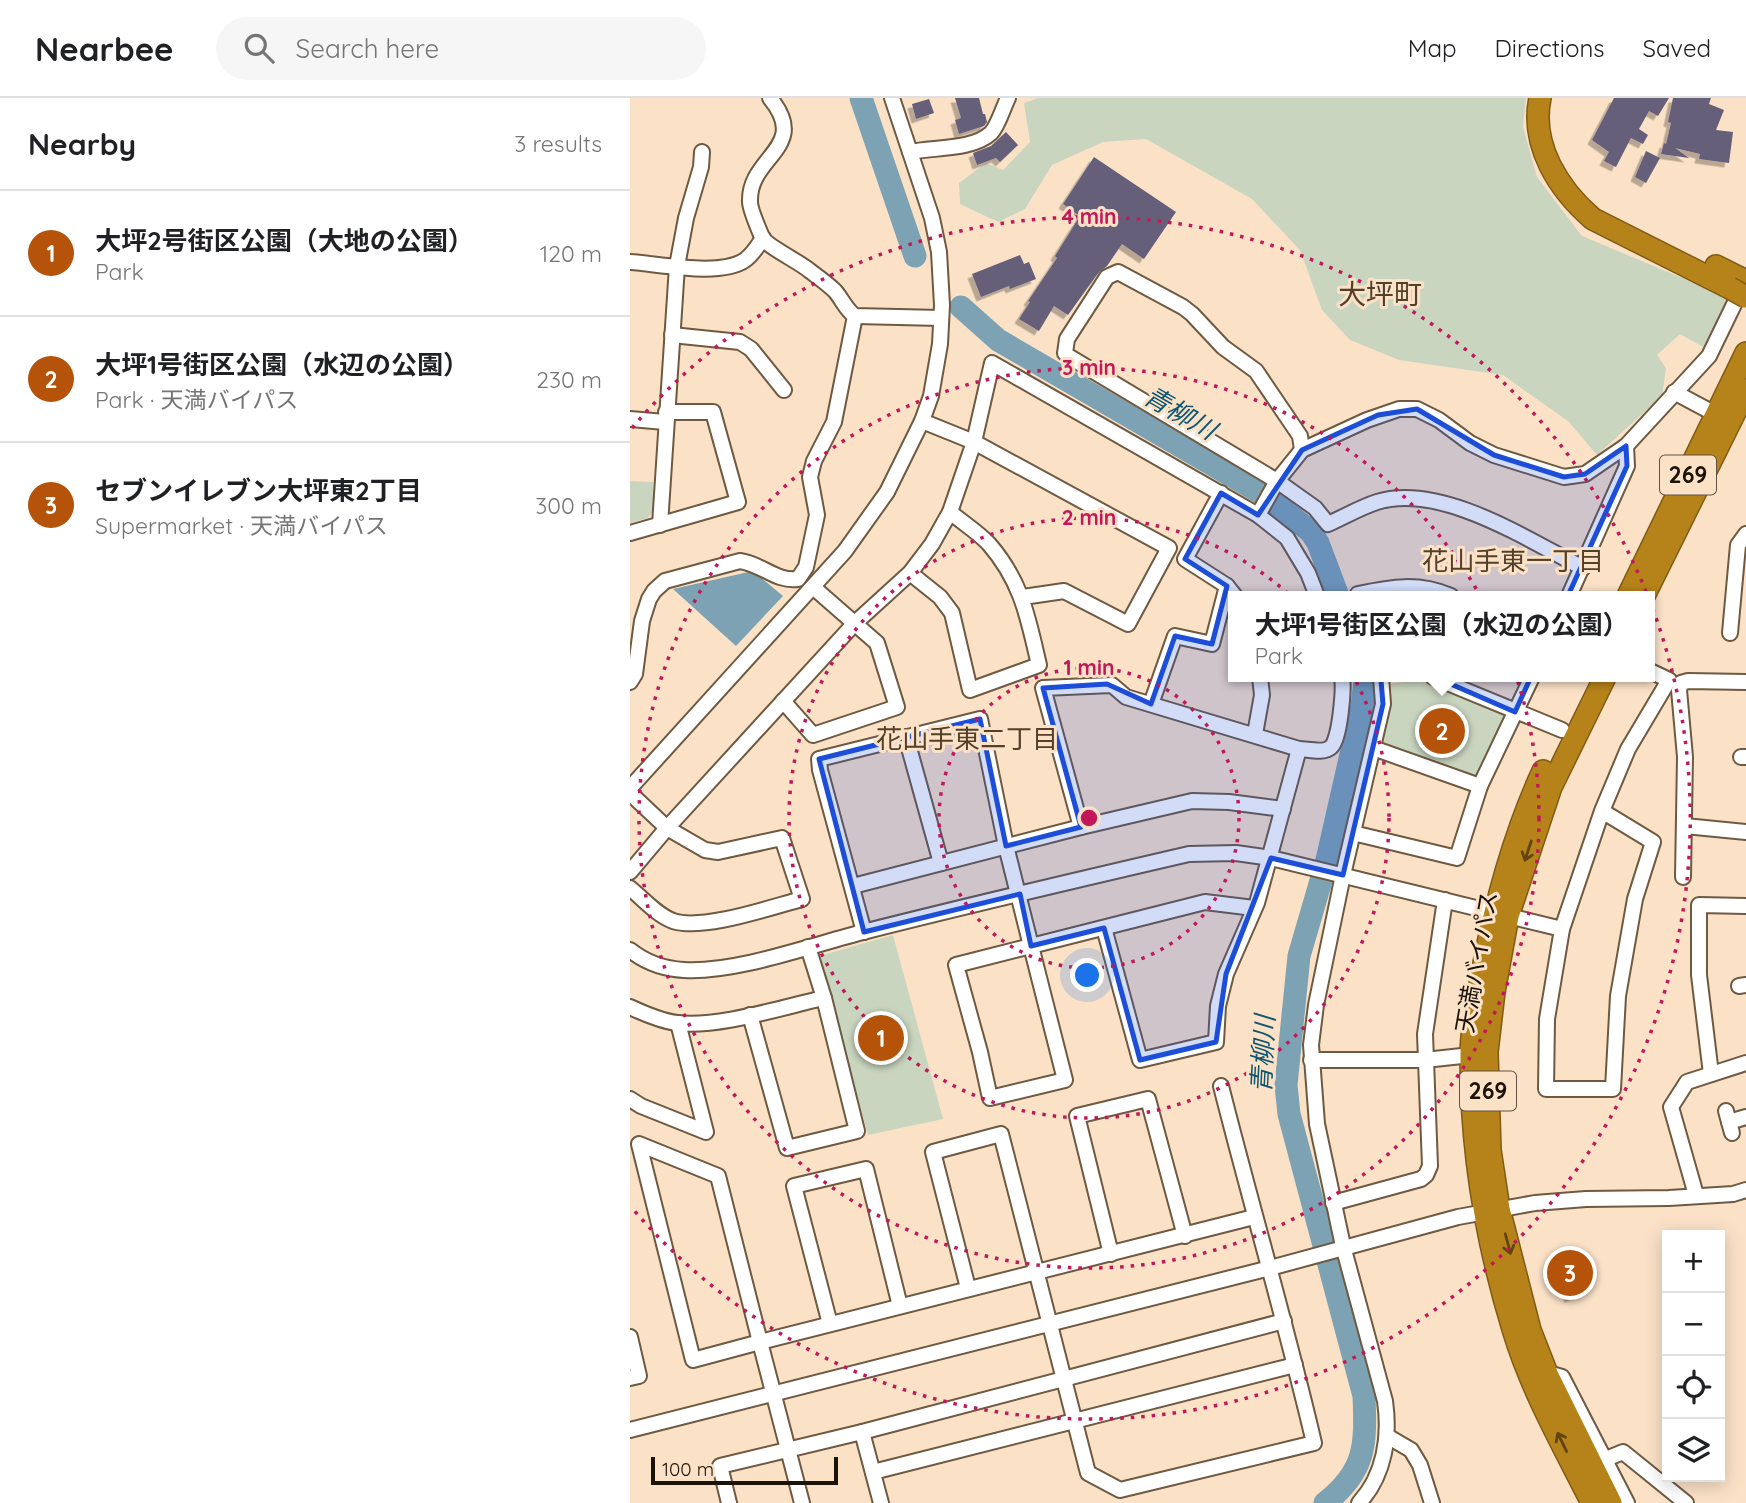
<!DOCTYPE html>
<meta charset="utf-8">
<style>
body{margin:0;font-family:Quicksand,"Noto Sans JP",sans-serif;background:#f6f6f6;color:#202124}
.controls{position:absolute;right:21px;bottom:21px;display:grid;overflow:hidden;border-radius:0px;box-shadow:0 4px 18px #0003}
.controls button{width:63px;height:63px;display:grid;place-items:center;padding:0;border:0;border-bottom:2px solid #e0e0e0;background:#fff;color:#202124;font:35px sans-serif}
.scale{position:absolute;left:21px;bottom:18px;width:187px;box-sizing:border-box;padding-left:7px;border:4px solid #1b1209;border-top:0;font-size:19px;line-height:24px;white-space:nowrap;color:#1b1209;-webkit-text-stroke:5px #fbe2c7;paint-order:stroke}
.you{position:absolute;left:458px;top:878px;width:24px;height:24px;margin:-18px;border:5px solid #fff;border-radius:50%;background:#1a73e8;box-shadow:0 0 0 10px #1a73e833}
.badge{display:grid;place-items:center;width:46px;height:46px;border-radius:50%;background:#b45309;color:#fff;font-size:23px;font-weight:700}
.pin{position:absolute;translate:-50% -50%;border:4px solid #fff;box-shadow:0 2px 7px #0006}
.popup{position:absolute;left:598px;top:493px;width:427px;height:91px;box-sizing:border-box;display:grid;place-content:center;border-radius:0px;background:#fff;filter:drop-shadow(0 2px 5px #0005);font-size:23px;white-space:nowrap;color:#757577}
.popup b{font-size:26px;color:#202124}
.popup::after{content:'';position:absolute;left:50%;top:100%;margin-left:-14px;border:14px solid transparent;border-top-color:#fff}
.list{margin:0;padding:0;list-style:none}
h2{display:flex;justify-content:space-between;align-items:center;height:91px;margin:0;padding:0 28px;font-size:30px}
h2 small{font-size:23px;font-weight:400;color:#757577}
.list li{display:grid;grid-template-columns:46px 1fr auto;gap:21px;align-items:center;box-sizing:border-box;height:126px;padding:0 28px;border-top:2px solid #e0e0e0}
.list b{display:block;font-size:26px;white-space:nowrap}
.list p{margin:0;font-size:23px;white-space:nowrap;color:#757577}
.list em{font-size:23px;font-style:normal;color:#757577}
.icon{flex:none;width:38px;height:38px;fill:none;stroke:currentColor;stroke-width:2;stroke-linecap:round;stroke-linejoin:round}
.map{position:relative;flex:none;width:1116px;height:1405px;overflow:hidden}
header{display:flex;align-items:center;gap:42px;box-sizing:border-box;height:98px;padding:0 35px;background:#fff;border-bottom:2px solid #e0e0e0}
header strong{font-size:33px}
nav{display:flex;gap:38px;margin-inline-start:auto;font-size:24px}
.search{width:490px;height:63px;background:#f6f6f6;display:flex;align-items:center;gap:18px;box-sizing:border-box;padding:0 24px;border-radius:38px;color:#757577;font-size:26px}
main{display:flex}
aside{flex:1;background:#fff}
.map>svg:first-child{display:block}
.green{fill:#c9d5bf}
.water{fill:#7da2b3}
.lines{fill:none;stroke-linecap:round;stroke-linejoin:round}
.river{stroke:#7da2b3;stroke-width:23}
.building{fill:#655e7a;filter:url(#shadow)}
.minor-casing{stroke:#6e5941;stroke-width:18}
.highway-casing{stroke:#805b14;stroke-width:24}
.minor{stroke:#fff;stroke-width:14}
.highway{stroke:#b6831a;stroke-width:21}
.highway-bridge-casing{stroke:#805b14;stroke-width:24;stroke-linecap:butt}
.highway-bridge{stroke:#b6831a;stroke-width:21}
.oneway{stroke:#614511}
.marked{fill:#1d4ed8;fill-opacity:0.2;stroke:#1d4ed8;stroke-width:5;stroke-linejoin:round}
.ring{fill:none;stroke:#c2185b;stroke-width:3.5;stroke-dasharray:3.5 7}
.labels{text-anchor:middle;stroke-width:6;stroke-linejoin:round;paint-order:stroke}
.shield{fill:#fbe2c7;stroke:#5e5042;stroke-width:2}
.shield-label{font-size:23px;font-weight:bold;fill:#1b1209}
.street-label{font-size:24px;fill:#1b1209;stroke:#fbe2c7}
.water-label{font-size:26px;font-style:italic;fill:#0f5670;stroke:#fbe2c7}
.neighbourhood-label{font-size:26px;fill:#544029;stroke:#fbe2c7}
.quarter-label{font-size:28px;fill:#544029;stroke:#fbe2c7}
.centre{fill:#c2185b;stroke:#fbe2c7;stroke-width:3.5}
.ring-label{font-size:21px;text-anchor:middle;font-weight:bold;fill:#c2185b;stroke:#fbe2c7;stroke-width:6;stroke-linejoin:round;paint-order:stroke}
</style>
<header>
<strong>Nearbee</strong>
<div class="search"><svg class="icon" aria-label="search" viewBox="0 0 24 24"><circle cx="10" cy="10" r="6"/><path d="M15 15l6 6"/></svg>Search here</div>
<nav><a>Map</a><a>Directions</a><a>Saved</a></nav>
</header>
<main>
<aside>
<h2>Nearby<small>3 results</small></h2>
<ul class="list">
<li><span class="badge">1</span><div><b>大坪2号街区公園（大地の公園）</b><p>Park</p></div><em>120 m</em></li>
<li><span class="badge">2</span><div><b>大坪1号街区公園（水辺の公園）</b><p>Park · 天満バイパス</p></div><em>230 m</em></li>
<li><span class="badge">3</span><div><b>セブンイレブン大坪東2丁目</b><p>Supermarket · 天満バイパス</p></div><em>300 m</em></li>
</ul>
</aside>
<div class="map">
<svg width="1116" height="1405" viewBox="0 0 1116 1405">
<defs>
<filter id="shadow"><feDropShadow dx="-4.5" dy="4.5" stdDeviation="0" flood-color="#0004"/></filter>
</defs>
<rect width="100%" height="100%" fill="#fbe2c7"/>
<g class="green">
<path d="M 408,0 L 896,0 L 893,29 L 907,79 L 952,138 L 1100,200 L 1073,249 L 1050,236 L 1027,257 L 1036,270 L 1032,298 L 967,357 L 939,324 L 873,277 L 769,262 L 720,242 L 692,212 L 670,152 L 622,101 L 516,41 L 473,44 L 422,67 L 395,111 L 368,124 L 330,106 L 329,85 L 356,65 L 373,72 L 400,44 L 394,5 Z"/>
<path d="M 0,383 L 23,384 L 23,413 L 18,420 L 0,425 Z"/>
<path d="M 795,581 L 879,618 L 846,682 L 751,648 L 759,586 Z"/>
<path d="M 263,837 L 313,1021 L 238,1037 L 189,858 Z"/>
</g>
<path class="water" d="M 123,473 L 153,498 L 106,548 L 43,491 Z"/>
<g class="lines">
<g class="river">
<path d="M 231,0 L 285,158"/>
<path d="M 331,209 L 368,242 L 633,396 L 681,434 L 688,445 L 708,498"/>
<path d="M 695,1405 C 736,1373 736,1347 734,1298 L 659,1016 L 656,987 L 669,858 L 697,762 L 732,608 L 735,584 L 734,579"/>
</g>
</g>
<g class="building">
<path d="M 325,0 L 349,0 L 353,16 L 355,16 L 357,24 L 354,28 L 329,36 L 325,22 L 331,20 Z"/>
<path d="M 984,0 L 1039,0 L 1028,18 L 1019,13 L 1009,31 L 1018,37 L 1013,46 L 1001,40 L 986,69 L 974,63 L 979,54 L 962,42 Z"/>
<path d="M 1043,0 L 1081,0 L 1079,6 L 1094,12 L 1086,32 L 1103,34 L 1099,65 L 1069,61 L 1070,56 L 1045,50 L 1059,60 L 1031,56 L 1034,45 L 1036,46 L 1041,25 L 1038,24 Z"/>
<path d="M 299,1 L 304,15 L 286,21 L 282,6 Z"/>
<path d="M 376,34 L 388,47 L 370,64 L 366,60 L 347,67 L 343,55 L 361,48 Z"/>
<path d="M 1016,53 L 1030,60 L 1016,85 L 1005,79 Z"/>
<path d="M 464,59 L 546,114 L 514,161 L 492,146 L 477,168 L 469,174 L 438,217 L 424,208 L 409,233 L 389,221 L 400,204 L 398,203 L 427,160 L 425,158 L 450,118 L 433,106 Z"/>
<path d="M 390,157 L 394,166 L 399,164 L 406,181 L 380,191 L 379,188 L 351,199 L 342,176 Z"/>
<path d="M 941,1149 L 954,1195 L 939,1200 L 926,1154 Z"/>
</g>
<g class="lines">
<g class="minor-casing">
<g id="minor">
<path d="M 140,0 C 181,50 118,58 120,104 C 120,111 129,132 132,139 C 136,148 170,164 180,173 C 188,179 198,186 205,193 C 212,201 216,212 225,218 L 311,220"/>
<path d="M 280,54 C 304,49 343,52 361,35 C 368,28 373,10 378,0"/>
<path d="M 0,164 C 30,166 91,179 115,162 C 122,157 128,148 133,140"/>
<path d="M 42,237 L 110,244 L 121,251 L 154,292"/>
<path d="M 1044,294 L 1087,317"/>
<path d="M 0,321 L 35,324"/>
<path d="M 292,323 L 344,344 L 539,450 L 498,526 L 434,493 L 393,499"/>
<path d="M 672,352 L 670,338 L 626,273 L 593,249 L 562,216 L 553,209 L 488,174 L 477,179 L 437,241 L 435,255 L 438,258 L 647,383 L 685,410 L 698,426 C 714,419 731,409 747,404 C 810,384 898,442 953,470"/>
<path d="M 591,395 L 555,461 L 597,488 L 605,498"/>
<path d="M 628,417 L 647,383 L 672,352 L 737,322 L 769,311 L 787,311 L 809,322 L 840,345 L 864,357 L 934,379 L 955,376 L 996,348 L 1079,258 L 1112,190"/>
<path d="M 30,427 L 47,168 L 56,120 L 71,69 L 72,54"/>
<path d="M 0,435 L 108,404 L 83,314 L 36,314"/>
<path d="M 280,475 L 310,499 L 322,515 L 340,592 L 409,567 C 398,520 392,484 359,446 C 348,434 333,425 320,414"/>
<path d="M 728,498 L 728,496 C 761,489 788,484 821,498"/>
<path d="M 939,498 L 997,368 L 996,348"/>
<path d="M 1100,535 L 1108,447 L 1116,436"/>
<path d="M 803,579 L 932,632"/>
<path d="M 0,584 L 5,576 L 12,523 L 19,501 L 24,493 L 35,483 L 110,463 C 132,466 146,484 168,481 L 176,469 L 187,417 L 180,379 L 184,363 L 204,324 L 225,218"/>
<path d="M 153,603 L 183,637 L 267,609 L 247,545 L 183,489"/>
<path d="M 521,606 L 545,538 L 582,546 L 597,488"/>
<path d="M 625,636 L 632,597 L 630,579"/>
<path d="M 276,639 L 311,765"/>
<path d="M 743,650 L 850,688"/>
<path d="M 1111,659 L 1116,659"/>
<path d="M 0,690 L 215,453 L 257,394 L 292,323 L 301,298 L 310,246 L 312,207 L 309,154 L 302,120 L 262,0"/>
<path d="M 0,695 L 37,730 L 224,526 L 280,475 L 302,446 L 320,414 L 344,344 L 362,265 L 628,417 L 657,440 L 678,475 L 687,498"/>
<path d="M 972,713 L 1023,744 L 1005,801 L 988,898 L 983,991 L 916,991 L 917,921 L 932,831 L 972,713 L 998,651 L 1039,582 L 1020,573"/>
<path d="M 1055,728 L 1116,734"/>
<path d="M 451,729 L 413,590 L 482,587 L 496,599 L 669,651 C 678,651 694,656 701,649 C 710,642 714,590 712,579"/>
<path d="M 723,735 L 827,760 L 850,688 L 902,579"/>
<path d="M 0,774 L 37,730 L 75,752 L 88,754 L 152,740 L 172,801 C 141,809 73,833 43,823 C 27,817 13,801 0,790"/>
<path d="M 1053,779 L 1055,659 L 1049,592 L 1051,585 L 1058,583 L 1116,584"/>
<path d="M 223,788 L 451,729 L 562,703 L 599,704 L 653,711"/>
<path d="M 474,830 L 510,962 L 586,944 L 588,908 L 596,876 L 627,805 L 669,651"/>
<path d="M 234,834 L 190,672 L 189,661 L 350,621 L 376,748 L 401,848 L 575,804 L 624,810"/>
<path d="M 401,848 L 435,982 L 360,1000 L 350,954 L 326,867 Z"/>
<path d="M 0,852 C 15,864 35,871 54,872 C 108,875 184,846 237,833 C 344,806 451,781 559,756 L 606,755 L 641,760 L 932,831"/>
<path d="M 1109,888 L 1116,887"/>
<path d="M 0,909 C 15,916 31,923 47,925 C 89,930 152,909 194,900"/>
<path d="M 120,917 L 157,1050 L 227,1033 L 194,900 L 178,849"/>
<path d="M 681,962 L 795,962 L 841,957"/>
<path d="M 1081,976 L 1069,877 L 1069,807 L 1116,808"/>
<path d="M 0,1001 L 11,1008 L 76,1034 L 48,925"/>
<path d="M 1096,1013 L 1102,1035"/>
<path d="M 1099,1024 L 1116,1019"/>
<path d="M 9,1046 L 88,1078 L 130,1244 L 63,1262 Z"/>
<path d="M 1066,1097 L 1041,1009 L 1057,984 L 1116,965"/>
<path d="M 703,1105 L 791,1081 L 796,1077 L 800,1068 L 795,936 L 815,802"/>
<path d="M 481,1156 L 447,1018 L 518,1001 L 555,1138"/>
<path d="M 338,1190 L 303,1054 L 371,1036 L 458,1375 L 490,1392 L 684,1345 C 656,1225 621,1107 591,988"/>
<path d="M 200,1226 L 164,1088 L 236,1071 L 270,1208"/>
<path d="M 0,1239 L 9,1278 L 0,1280"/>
<path d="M 918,1278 L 925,1277 L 932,1279 L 997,1405"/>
<path d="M 0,1332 L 640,1170 L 828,1119 L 905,1105 L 956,1101 L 1039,1100 L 1103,1096 L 1116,1092"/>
<path d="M 232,1334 L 251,1405"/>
<path d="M 757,1338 L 781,1352 L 790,1367 L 802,1405"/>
<path d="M 976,1361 L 993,1354 L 1056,1405"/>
<path d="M 243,1374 L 665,1267"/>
<path d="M 99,1405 L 90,1368 L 232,1334 L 654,1223"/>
<path d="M 172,1405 L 130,1244 L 624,1119"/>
<path d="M 729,1405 C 755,1377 760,1338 755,1303 L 713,1148 L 687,1026 L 681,947 L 686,907 L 713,777 L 753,606 L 751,579"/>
</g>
</g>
<g class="highway-casing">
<g id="highway">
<path d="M 910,0 C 900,47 929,92 963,121 L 1100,190"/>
<path d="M 1086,168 L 1116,183"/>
<path d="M 998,498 L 1116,255"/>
<path d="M 1014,498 L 1116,292"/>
<path d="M 975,579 L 921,689 L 878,818 L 864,894 L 857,954 L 860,1052 L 869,1111 L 900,1232 L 918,1278 L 981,1405"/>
<path d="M 913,673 C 884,736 866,802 853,870 C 848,899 841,930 841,959 C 841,1052 856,1143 883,1231 C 901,1292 934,1349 962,1405"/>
</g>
</g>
<use href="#minor" class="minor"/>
<use href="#highway" class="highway"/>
<g class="highway-bridge-casing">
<path id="highway-bridge" d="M 1100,190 L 1116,199"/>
</g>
<use href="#highway-bridge" class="highway-bridge"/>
</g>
<defs><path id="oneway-shaft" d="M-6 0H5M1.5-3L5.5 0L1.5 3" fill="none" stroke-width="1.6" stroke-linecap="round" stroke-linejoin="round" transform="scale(1.75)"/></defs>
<g class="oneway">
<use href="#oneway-shaft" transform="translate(898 753) rotate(108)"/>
<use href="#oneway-shaft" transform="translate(878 1146) rotate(75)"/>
<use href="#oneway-shaft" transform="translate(932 1344) rotate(-116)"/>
</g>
<path class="marked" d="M 787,311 L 864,357 L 934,379 L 955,376 L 996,348 L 997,368 L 885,614 L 800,577 L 750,571 L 753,606 L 713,777 L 641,760 L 596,876 L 586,944 L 510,962 L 474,830 L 401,848 L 390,796 L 234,834 L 189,661 L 350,621 L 376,748 L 451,729 L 413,590 L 477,586 L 521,606 L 545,538 L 582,546 L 597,488 L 555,461 L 591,395 L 628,417 L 672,352 L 748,317 Z"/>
<g class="ring">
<circle cx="459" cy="720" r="150"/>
<circle cx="459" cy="720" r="300"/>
<circle cx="459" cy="720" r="450"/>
<path d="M2 330A601 601 0 1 1 2 1110"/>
</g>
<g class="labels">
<g class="shield">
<rect x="1030" y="357.5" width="56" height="39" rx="5"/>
<rect x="830" y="973.5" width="56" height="39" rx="5"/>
</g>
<g class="shield-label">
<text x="1058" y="385">269</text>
<text x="858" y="1001">269</text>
</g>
<g class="street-label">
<text transform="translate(847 864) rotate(-80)" y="8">天満バイパス</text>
</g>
<g class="water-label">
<text transform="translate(550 315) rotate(30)" y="9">青柳川</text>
<text transform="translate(633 956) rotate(-87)" y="9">青柳川</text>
</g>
<g class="neighbourhood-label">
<text x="883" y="472">花山手東一丁目</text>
<text x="337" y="650">花山手東二丁目</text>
</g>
<g class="quarter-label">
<text x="750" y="206">大坪町</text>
</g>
</g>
<circle cx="459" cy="720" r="10" class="centre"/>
<g class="ring-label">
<text x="459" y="126">4 min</text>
<text x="459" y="277">3 min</text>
<text x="459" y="427">2 min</text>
<text x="459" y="577">1 min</text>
</g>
</svg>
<div class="controls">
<button>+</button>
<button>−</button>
<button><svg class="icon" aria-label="locate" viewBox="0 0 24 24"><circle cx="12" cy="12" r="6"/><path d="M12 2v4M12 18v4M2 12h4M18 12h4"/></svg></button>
<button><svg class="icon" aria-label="layers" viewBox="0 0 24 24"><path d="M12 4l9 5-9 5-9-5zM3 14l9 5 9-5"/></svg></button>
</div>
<div class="scale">100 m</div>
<div class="you"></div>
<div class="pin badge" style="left:251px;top:940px">1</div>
<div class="pin badge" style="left:812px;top:633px">2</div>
<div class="popup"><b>大坪1号街区公園（水辺の公園）</b>Park</div>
<div class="pin badge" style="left:940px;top:1175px">3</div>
</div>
</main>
